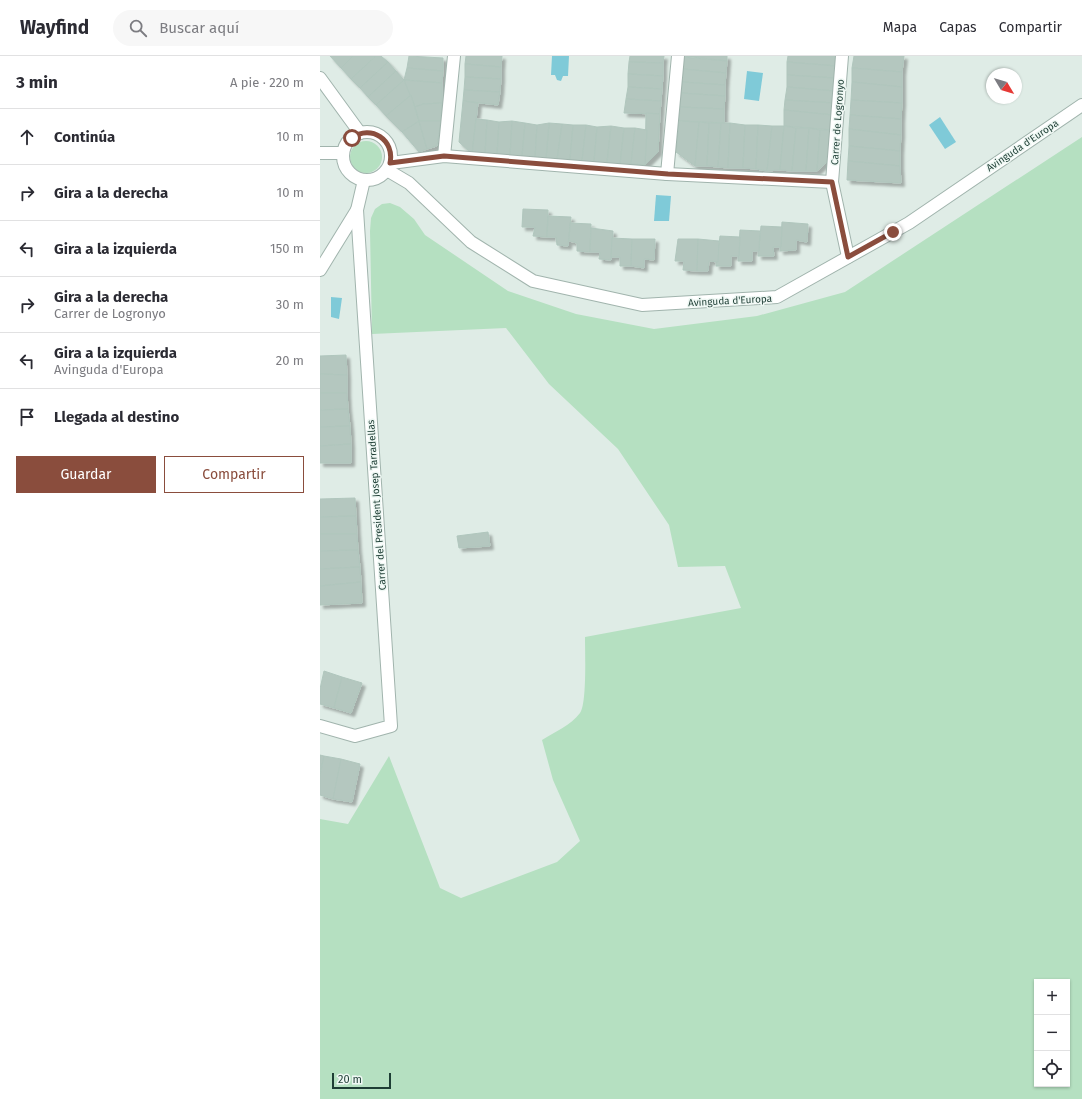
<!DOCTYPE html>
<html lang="es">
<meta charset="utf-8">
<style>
body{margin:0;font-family:"Fira Sans",sans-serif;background:#f7f7f7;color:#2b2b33}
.controls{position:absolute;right:12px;bottom:12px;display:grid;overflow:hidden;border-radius:0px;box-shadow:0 1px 3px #0004}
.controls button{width:36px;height:36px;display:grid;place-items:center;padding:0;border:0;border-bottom:1px solid #e1e1e2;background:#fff;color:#2b2b33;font:20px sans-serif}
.compass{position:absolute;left:666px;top:12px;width:36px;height:36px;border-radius:50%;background:#fff;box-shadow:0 1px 3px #0004;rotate:128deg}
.scale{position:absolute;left:12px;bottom:10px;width:59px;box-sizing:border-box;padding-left:4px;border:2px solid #1e3e35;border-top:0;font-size:11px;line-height:14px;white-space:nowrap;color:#1e3e35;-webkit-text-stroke:3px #eff8f4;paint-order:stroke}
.stop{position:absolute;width:12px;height:12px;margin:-9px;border:3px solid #8a4d3d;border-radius:50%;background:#fff}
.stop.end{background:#8a4d3d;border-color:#fff;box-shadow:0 1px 4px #0008}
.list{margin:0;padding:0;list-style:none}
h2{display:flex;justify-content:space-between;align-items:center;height:52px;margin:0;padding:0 16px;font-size:17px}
h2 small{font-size:13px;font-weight:400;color:#7c7c81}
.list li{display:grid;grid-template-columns:26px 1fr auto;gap:12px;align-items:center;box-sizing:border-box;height:56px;padding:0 16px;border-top:1px solid #e1e1e2}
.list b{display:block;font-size:15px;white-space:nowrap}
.list p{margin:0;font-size:13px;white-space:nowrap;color:#7c7c81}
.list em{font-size:13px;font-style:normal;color:#7c7c81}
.actions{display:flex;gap:8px;padding:12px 16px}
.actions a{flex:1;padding:9px 0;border:1px solid #8a4d3d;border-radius:0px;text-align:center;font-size:14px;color:#8a4d3d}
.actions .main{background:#8a4d3d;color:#fff}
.icon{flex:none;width:22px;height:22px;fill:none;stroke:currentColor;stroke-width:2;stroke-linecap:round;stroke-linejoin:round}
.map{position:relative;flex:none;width:762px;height:1043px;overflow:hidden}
header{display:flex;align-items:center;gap:24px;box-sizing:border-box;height:56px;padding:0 20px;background:#fff;border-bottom:1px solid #e1e1e2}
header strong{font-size:19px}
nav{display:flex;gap:22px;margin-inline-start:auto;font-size:14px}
.search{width:280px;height:36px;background:#f7f7f7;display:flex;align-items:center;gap:10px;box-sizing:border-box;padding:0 14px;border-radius:22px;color:#7c7c81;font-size:15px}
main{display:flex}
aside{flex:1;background:#fff}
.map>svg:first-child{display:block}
.green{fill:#b5e0c1;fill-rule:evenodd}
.water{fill:#7fcad8}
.building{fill:#b4c7bf;stroke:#b0c6bd;filter:url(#shadow)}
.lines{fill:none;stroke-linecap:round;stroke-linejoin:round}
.minor-casing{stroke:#a1b4ad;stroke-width:14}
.minor{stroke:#fff;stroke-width:12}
.route{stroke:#8a4d3d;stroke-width:5}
.labels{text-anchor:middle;stroke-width:3;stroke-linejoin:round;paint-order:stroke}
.street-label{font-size:10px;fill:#1e3e35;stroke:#eff8f4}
</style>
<header>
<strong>Wayfind</strong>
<div class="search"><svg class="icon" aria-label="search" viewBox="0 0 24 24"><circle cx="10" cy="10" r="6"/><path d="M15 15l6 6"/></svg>Buscar aquí</div>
<nav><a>Mapa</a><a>Capas</a><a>Compartir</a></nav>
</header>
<main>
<aside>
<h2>3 min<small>A pie · 220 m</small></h2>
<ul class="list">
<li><svg class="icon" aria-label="ahead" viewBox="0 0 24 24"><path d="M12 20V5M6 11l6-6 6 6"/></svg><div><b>Continúa</b></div><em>10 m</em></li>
<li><svg class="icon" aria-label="right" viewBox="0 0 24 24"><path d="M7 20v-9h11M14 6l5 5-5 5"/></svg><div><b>Gira a la derecha</b></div><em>10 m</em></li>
<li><svg class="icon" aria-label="left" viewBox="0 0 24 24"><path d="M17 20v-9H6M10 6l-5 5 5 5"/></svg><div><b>Gira a la izquierda</b></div><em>150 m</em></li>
<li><svg class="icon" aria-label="right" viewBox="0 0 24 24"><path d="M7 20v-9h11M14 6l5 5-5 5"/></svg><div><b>Gira a la derecha</b><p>Carrer de Logronyo</p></div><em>30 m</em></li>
<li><svg class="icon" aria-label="left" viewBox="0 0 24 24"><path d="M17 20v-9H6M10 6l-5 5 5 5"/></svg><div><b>Gira a la izquierda</b><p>Avinguda d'Europa</p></div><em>20 m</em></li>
<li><svg class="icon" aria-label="arrive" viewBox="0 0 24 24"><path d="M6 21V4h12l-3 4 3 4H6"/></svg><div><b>Llegada al destino</b></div></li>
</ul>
<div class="actions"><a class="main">Guardar</a><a>Compartir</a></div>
</aside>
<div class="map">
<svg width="762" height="1043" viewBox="0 0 762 1043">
<defs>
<filter id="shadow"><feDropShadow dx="3.5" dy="3.5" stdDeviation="1" flood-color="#0004"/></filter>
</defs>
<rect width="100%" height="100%" fill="#dfece6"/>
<g class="green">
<path d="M 762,81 L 762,1043 L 0,1043 L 0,763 L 28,768 L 69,700 L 120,832 L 141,842 L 237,806 L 260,785 L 233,724 L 222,684 C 235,676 251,669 260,657 C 267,648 265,595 265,581 L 421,552 L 405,510 L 358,511 L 349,469 L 298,393 L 229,328 L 186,272 L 52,278 L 50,175 L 51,162 L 55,153 L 62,148 L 70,147 L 80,151 L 94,163 L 105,179 L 188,235 L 256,258 L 334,273 L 437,260 L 525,236 ZM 717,926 L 747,926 L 747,1028 L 717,1028 Z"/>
<circle cx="46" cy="101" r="16"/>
</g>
<g class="water">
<path d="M 232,0 L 249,0 L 248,20 L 243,20 L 241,25 L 237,24 L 235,19 L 231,19 Z"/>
<path d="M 427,15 L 443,17 L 439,45 L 424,43 Z"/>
<path d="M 620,61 L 636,86 L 625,93 L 609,69 Z"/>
<path d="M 336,139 L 351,140 L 349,165 L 334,165 Z"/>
<path d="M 11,241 L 22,242 L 19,263 L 11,261 Z"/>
</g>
<g class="building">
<path d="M 10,0 L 33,0 L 21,12 Z"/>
<path d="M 33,0 L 56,0 L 31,23 L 21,12 Z"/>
<path d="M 56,0 L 61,0 L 68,6 L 40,32 L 31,23 Z"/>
<path d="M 89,0 L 123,2 L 123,15 L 87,12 Z"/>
<path d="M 146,0 L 182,0 L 181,11 L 145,8 Z"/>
<path d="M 310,0 L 344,0 L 343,7 L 309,6 Z"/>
<path d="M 363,0 L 407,0 L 407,5 Z"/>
<path d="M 468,0 L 516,0 L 516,10 L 467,6 Z"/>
<path d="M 534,0 L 584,0 L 582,16 L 532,12 Z"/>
<path d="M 363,1 L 407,5 L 406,17 L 363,13 Z"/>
<path d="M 68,6 L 76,15 L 48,41 L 40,32 Z"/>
<path d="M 309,6 L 343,7 L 343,20 L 308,18 Z"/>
<path d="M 467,6 L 516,10 L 515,22 L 467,19 Z"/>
<path d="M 145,8 L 181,11 L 181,23 L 145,21 Z"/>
<path d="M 87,12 L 123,15 L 122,27 L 84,24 Z"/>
<path d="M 532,12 L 582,16 L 582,31 L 532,26 Z"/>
<path d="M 363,13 L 406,17 L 405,29 L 362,26 Z"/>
<path d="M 76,15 L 84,24 L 56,49 L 48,41 Z"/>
<path d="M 308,18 L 343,20 L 342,33 L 308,31 Z"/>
<path d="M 467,19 L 515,22 L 515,35 L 467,31 Z"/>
<path d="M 145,21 L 181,23 L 180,36 L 144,34 Z"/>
<path d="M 84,24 L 91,39 L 66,60 L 56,49 Z"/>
<path d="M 84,24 L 122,27 L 122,47 L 103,48 L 95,51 Z"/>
<path d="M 362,26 L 405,29 L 405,40 L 361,37 Z"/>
<path d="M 532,26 L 582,31 L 582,47 L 531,44 Z"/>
<path d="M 308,31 L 342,33 L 341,45 L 306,43 Z"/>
<path d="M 467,31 L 515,35 L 514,47 L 465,44 Z"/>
<path d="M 144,34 L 180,36 L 178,49 L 143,45 Z"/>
<path d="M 361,37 L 405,40 L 404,53 L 360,51 Z"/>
<path d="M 91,39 L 99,65 L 82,76 L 66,60 Z"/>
<path d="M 306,43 L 341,45 L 340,58 L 304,57 Z"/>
<path d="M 465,44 L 514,47 L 513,59 L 464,54 Z"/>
<path d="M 531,44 L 582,47 L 581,63 L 530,59 Z"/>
<path d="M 143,45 L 158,47 L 152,98 L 139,86 Z"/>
<path d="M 122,47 L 121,65 L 99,65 L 95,51 L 103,48 Z"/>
<path d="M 360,51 L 404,53 L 404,67 L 359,65 Z"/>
<path d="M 464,54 L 513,59 L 512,74 L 464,70 Z"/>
<path d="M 326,57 L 340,58 L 338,96 L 325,109 Z"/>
<path d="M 530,59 L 581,63 L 581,79 L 529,73 Z"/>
<path d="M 156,63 L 167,64 L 165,99 L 152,98 Z"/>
<path d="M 167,64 L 179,66 L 177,99 L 165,99 Z"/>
<path d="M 99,65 L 107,93 L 99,96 L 82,76 Z"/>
<path d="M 99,65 L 121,65 L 117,90 L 107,93 Z"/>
<path d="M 192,65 L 190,101 L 177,99 L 179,66 Z"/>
<path d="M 192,65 L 205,67 L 202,101 L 190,101 Z"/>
<path d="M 359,65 L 379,66 L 375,110 L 356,96 Z"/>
<path d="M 379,66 L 389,67 L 387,110 L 375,110 Z"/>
<path d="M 205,67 L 217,69 L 215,103 L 202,101 Z"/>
<path d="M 229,67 L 242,68 L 237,104 L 226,103 Z"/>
<path d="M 229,67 L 226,103 L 215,103 L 217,69 Z"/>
<path d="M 389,67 L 401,67 L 398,111 L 387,110 Z"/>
<path d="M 401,67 L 410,67 L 408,112 L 398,111 Z"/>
<path d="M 410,67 L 425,69 L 423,112 L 408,112 Z"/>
<path d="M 242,68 L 253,69 L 250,104 L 237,104 Z"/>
<path d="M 253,69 L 266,69 L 262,105 L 250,104 Z"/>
<path d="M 266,69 L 277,71 L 274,106 L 262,105 Z"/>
<path d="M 425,69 L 438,69 L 436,113 L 423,112 Z"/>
<path d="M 438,69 L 452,70 L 447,115 L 436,113 Z"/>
<path d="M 291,70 L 287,107 L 274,106 L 277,71 Z"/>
<path d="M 291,70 L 304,72 L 300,109 L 287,107 Z"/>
<path d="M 452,70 L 464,70 L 460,114 L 447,115 Z"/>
<path d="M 464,70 L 476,72 L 472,115 L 460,114 Z"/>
<path d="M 304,72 L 315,72 L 311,108 L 300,109 Z"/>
<path d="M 315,72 L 327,74 L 325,109 L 311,108 Z"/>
<path d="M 476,72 L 489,72 L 486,115 L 472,115 Z"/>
<path d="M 489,72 L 500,74 L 497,115 L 486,115 Z"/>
<path d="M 529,73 L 581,79 L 580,95 L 529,90 Z"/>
<path d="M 500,74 L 512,74 L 510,103 L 497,115 Z"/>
<path d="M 529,90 L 580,95 L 580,110 L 528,105 Z"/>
<path d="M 528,105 L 580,110 L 581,127 L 527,124 Z"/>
<path d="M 203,153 L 228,154 L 227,181 L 213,180 L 215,171 L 202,171 Z"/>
<path d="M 228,160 L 251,161 L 248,190 L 237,189 L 236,181 L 227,181 Z"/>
<path d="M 462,166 L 488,168 L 487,186 L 476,184 L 476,194 L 460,195 Z"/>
<path d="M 250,167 L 271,168 L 270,196 L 257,195 L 257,187 L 249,185 Z"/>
<path d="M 441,170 L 462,171 L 461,191 L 453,191 L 454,200 L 438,200 Z"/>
<path d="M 271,172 L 293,175 L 291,204 L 279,203 L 280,196 L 270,196 Z"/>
<path d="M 420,174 L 440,175 L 439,195 L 432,195 L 432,205 L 418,205 Z"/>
<path d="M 400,180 L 420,181 L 419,200 L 411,200 L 411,210 L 396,210 Z"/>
<path d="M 292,182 L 312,183 L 311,210 L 300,210 L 300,201 L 291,201 Z"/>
<path d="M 312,183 L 335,183 L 334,204 L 324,203 L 324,212 L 311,210 Z"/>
<path d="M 358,183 L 378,183 L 377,215 L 363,214 L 364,205 L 355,205 Z"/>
<path d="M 378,183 L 399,185 L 398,206 L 389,205 L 388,215 L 377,215 Z"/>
<path d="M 26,299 L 27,319 L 0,318 L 0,300 Z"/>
<path d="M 0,318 L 27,319 L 27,337 L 0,337 Z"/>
<path d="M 0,337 L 27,337 L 28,353 L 0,354 Z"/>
<path d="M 28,353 L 30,370 L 0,371 L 0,354 Z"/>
<path d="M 30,370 L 31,388 L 0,390 L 0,371 Z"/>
<path d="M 31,388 L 31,407 L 0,407 L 0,390 Z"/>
<path d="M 35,442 L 36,460 L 0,461 L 0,443 Z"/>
<path d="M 36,460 L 37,478 L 0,478 L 0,461 Z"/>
<path d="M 168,476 L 170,490 L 139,492 L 137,480 Z"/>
<path d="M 0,478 L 37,478 L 38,494 L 0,495 Z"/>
<path d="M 38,494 L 40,511 L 0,513 L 0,495 Z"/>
<path d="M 40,511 L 41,526 L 0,530 L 0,513 Z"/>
<path d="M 41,526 L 42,547 L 0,549 L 0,530 Z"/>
<path d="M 4,615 L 22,621 L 14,652 L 0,648 L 0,633 Z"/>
<path d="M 22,621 L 42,627 L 31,657 L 14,652 Z"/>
<path d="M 0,699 L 4,700 L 0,719 Z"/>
<path d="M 4,700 L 21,703 L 13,743 L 0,739 L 0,719 Z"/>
<path d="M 21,703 L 40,708 L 32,746 L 13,743 Z"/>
</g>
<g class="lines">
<g class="minor-casing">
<g id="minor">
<path d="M 522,0 L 512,126 L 528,201"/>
<path d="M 0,22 L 40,77"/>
<circle cx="47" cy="100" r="24"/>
<path d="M 0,97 L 23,97"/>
<path d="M 124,100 L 134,0"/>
<path d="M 71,107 L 124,100 L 347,118 L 512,126"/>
<path d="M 67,114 L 89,127 L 151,186 L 213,225 L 322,249 L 457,241 L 589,167 L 762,49"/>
<path d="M 347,118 L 358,0"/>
<path d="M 0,214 L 37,154"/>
<path d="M 0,670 L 35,680 L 71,670 L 37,154 L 44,124"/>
</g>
</g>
<use href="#minor" class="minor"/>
</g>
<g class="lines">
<path class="route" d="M 32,82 C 51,68 75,84 70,107 L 124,100 L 348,118 L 512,126 L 528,201 L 573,176"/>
</g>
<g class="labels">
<g class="street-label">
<text transform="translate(517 66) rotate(-86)" y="4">Carrer de Logronyo</text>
<text transform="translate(702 89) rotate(-34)" y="4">Avinguda d'Europa</text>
<text transform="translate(410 244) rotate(-3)" y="4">Avinguda d'Europa</text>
<text transform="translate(56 449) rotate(-94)" y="4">Carrer del President Josep Tarradellas</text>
</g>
</g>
</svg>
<div class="controls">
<button>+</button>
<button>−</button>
<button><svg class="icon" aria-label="locate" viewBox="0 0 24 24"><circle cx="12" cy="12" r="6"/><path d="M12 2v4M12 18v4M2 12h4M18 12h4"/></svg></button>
</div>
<svg class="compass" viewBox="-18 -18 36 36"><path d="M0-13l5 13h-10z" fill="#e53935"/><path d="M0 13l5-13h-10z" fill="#7c7c81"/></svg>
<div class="scale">20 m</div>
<div class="stop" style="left:32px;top:82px"></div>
<div class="stop end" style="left:573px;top:176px"></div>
</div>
</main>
